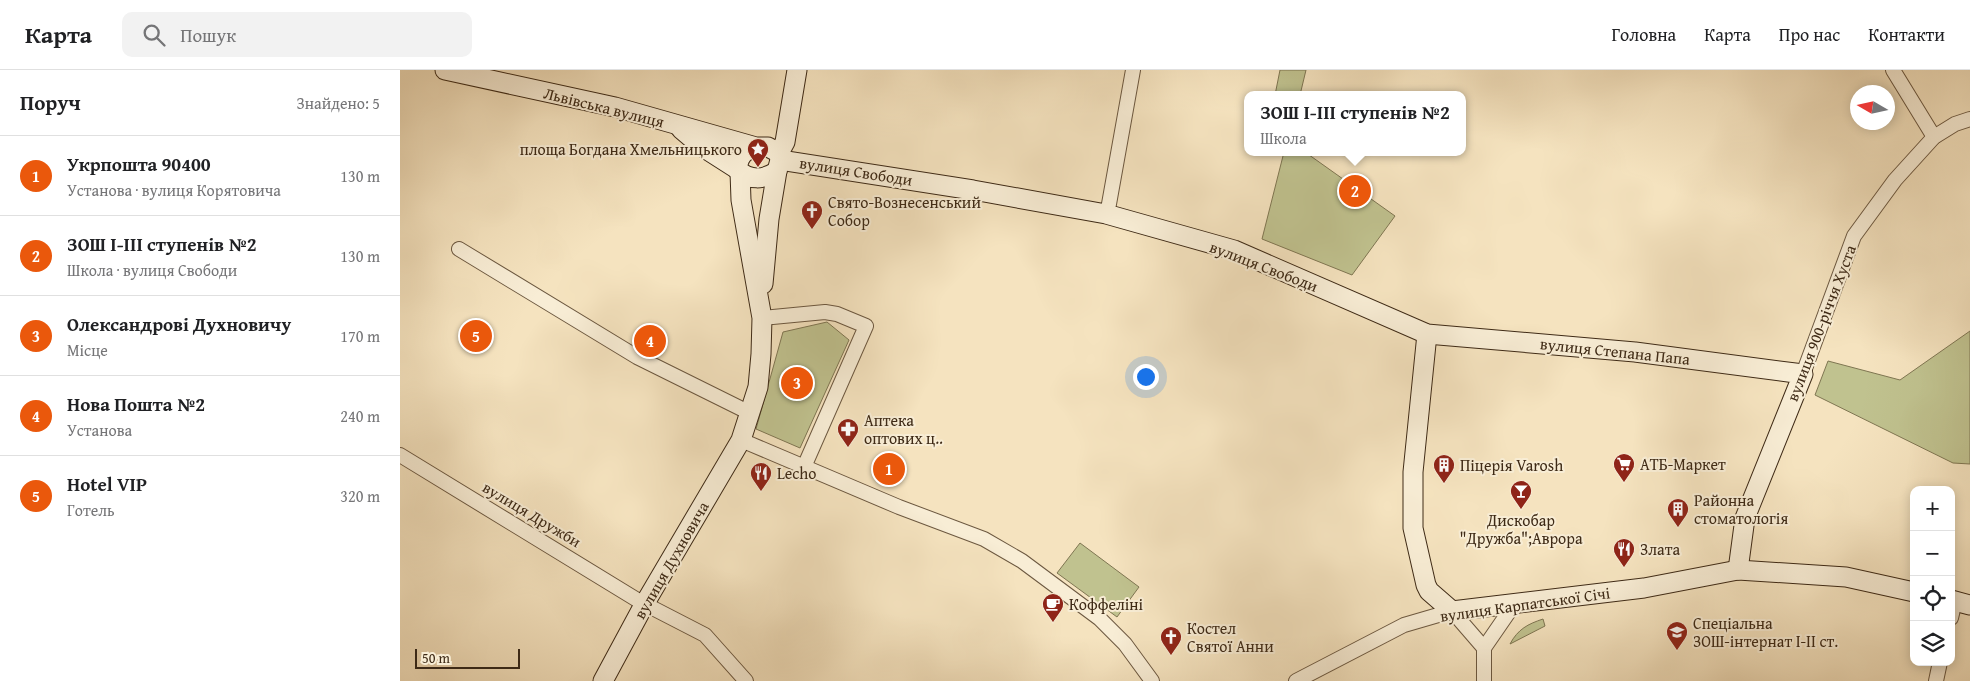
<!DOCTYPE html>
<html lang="uk">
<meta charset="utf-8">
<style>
body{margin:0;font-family:"Gentium Book Plus",serif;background:#f2f2f2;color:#202124}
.controls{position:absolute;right:15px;bottom:15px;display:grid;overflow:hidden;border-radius:10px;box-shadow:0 2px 12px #0003}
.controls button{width:45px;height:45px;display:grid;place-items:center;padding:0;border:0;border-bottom:1px solid #e0e0e0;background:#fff;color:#202124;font:25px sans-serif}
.compass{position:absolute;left:1450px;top:15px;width:45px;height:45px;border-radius:50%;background:#fff;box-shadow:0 2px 12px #0003;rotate:279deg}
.scale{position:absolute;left:15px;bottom:12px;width:105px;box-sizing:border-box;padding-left:5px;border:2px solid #3e2a16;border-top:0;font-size:14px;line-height:18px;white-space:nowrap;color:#3e2a16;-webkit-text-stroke:4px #f8edd5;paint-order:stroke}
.you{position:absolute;left:745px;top:306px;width:18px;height:18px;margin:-12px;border:4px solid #fff;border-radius:50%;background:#1a73e8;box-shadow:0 0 0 8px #1a73e833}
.badge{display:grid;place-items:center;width:32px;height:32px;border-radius:50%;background:#ea580c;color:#fff;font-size:16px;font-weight:700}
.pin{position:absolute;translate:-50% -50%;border:2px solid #fff;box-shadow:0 1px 5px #0006}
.popup{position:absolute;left:844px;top:21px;width:222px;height:65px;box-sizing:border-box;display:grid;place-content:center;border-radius:10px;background:#fff;filter:drop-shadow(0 1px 4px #0005);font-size:16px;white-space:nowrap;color:#757577}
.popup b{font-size:19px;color:#202124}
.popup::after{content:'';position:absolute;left:50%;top:100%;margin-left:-10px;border:10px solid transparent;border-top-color:#fff}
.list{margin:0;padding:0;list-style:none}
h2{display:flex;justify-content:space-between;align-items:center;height:65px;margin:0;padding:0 20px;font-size:21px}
h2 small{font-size:16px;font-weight:400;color:#757577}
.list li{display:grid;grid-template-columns:32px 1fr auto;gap:15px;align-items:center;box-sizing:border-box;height:80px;padding:0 20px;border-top:1px solid #e0e0e0}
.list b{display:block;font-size:19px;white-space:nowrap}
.list p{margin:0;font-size:16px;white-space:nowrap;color:#757577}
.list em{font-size:16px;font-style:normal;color:#757577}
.icon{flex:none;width:28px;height:28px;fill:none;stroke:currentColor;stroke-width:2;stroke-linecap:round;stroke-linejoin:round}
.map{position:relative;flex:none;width:1570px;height:611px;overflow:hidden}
header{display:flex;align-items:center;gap:30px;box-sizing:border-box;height:70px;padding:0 25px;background:#fff;border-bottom:1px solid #e0e0e0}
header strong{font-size:24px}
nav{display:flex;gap:28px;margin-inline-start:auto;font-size:18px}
.search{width:350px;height:45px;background:#f2f2f2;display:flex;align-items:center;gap:12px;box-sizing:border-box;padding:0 18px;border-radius:10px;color:#757577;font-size:19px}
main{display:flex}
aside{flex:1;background:#fff}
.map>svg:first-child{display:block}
.green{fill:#c0c28f;stroke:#7f7652}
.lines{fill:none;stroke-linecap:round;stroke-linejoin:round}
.street-casing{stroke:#6c5840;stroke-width:16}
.secondary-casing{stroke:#3e2a16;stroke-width:21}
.street{stroke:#f8edd5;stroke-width:14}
.secondary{stroke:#f8edd5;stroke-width:19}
.labels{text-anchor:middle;stroke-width:4;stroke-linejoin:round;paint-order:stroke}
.street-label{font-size:16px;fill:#3e2a16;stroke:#f8edd5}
.poi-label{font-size:16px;fill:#3e2a16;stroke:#f8edd5;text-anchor:start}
</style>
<header>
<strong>Карта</strong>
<div class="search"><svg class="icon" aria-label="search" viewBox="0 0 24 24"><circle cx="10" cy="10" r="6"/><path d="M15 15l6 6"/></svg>Пошук</div>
<nav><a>Головна</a><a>Карта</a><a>Про нас</a><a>Контакти</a></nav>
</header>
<main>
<aside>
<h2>Поруч<small>Знайдено: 5</small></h2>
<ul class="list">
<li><span class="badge">1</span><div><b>Укрпошта 90400</b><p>Установа · вулиця Корятовича</p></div><em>130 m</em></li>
<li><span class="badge">2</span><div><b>ЗОШ І-ІІІ ступенів №2</b><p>Школа · вулиця Свободи</p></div><em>130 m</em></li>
<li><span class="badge">3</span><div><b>Олександрові Духновичу</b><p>Місце</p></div><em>170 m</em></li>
<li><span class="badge">4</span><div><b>Нова Пошта №2</b><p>Установа</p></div><em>240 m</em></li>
<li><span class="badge">5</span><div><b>Hotel VIP</b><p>Готель</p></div><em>320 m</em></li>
</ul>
</aside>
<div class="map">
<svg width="1570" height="611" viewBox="0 0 1570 611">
<rect width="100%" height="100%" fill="#f5e3bf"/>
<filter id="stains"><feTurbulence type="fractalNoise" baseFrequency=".004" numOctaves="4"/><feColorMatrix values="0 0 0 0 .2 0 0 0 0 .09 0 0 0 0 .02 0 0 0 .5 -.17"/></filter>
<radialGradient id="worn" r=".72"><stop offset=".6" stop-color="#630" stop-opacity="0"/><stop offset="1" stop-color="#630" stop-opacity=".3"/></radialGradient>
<g class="green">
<path d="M 880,0 L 906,0 L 900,25 L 875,25 Z"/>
<path d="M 884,82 L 905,82 L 995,146 L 952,205 L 862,169 Z"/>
<path d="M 427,252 L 449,270 L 400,378 L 356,359 L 383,262 Z"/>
<path d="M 1570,261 L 1570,394 L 1553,393 L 1415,325 L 1428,291 L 1500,310 Z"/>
<path d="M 680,473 L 739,517 L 717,547 L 657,503 Z"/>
<path d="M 1143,549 L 1145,556 L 1110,574 C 1118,559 1128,554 1143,549 Z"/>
</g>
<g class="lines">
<g class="street-casing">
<g id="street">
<path d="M 1493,0 L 1534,67"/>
<path d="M 706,144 L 709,134 L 733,0"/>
<path d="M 59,179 L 237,287 L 350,343"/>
<path d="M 362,248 L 425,242 L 437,244 L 466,256 L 404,397"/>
<path d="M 1403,304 L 1454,166 L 1495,110 L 1534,67 L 1555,54 L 1570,49"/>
<path d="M 341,370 L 499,437 L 584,469 L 622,491 L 700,549 L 725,574 L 752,611"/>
<path d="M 0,385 L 239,531 L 305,565 L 346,611"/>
<path d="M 1551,548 L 1555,531"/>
<path d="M 896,611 L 1004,555 L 1052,541 L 1084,578"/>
<path d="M 1084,611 L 1084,578 L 1115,533"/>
<path d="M 1536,611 L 1540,592"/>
</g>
</g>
<g class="secondary-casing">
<g id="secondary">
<path d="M 45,0 L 215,37 L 356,77 L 368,77 L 379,83 L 380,90 L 377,101 C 364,110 349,111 337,99 C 339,86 343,81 356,77"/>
<path d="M 281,59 L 301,76 L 337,99"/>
<path d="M 379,83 L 385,72 L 397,0"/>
<path d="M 380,90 L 573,120 L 706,144 L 834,180 L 1027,264 L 1235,282 L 1403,304 L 1345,448 L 1338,500"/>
<path d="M 363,214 L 369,149 L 377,101"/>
<path d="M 1027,264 L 1013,402 L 1013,458 L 1026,515 L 1029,521 L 1052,541 L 1244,518 L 1338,500 L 1446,507 L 1514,522"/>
<path d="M 1551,530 L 1570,535"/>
<path d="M 203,611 L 245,533 L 341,370 L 358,317 L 361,284 L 362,248 L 341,130 L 340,102"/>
</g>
</g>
<use href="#street" class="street"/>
<use href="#secondary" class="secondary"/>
</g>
<defs>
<g id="sight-pin" transform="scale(1.125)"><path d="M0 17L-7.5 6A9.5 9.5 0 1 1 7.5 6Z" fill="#8f2418" stroke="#f8edd5"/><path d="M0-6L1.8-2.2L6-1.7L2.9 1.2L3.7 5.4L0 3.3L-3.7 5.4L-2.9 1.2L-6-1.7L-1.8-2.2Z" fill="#fff"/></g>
<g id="church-pin" transform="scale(1.125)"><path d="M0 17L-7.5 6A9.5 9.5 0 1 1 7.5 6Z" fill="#8f2418" stroke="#f8edd5"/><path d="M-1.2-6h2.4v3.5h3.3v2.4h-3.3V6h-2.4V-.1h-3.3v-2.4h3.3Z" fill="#fff"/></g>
<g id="pharmacy-pin" transform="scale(1.125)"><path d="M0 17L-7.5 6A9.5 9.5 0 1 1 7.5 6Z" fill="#8f2418" stroke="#f8edd5"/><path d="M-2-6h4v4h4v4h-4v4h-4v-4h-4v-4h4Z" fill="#fff"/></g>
<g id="supermarket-pin" transform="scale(1.125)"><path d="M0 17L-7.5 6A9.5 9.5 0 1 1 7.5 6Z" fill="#8f2418" stroke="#f8edd5"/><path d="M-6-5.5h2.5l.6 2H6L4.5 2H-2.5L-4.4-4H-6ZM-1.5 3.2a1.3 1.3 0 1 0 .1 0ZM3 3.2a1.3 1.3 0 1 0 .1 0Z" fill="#fff"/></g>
<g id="building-pin" transform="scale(1.125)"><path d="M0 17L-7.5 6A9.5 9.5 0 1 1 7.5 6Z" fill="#8f2418" stroke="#f8edd5"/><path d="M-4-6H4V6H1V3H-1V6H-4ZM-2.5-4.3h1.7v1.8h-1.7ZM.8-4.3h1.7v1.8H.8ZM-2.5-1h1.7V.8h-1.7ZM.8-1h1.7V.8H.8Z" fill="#fff"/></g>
<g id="restaurant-pin" transform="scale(1.125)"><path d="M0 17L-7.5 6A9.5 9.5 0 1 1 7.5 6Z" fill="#8f2418" stroke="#f8edd5"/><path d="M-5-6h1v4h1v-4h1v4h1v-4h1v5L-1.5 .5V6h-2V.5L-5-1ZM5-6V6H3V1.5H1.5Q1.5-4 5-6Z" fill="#fff"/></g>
<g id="bar-pin" transform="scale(1.125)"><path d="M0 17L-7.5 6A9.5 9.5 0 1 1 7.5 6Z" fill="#8f2418" stroke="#f8edd5"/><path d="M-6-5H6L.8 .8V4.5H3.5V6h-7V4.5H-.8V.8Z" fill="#fff"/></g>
<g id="cafe-pin" transform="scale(1.125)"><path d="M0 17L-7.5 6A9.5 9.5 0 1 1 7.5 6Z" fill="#8f2418" stroke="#f8edd5"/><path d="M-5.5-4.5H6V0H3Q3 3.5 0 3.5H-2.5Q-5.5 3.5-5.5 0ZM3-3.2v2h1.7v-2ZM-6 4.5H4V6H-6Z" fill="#fff"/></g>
<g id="school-pin" transform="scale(1.125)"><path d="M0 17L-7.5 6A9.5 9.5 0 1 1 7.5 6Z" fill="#8f2418" stroke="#f8edd5"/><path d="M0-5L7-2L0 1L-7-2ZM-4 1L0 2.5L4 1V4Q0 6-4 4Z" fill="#fff"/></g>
</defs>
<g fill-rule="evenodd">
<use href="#sight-pin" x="358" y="79"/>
<use href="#church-pin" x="412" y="141"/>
<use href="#pharmacy-pin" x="448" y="359"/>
<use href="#supermarket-pin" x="1224" y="394"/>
<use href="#building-pin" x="1044" y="395"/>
<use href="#restaurant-pin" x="361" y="403"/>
<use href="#bar-pin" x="1121" y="421"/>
<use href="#building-pin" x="1278" y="439"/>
<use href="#restaurant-pin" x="1224" y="479"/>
<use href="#cafe-pin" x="653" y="534"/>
<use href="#school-pin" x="1277" y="562"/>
<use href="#church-pin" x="771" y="567"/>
</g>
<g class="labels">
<g class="street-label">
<text transform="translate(204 37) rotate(14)" y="6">Львівська вулиця</text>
<text transform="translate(456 101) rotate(9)" y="6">вулиця Свободи</text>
<text transform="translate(864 196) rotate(21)" y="6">вулиця Свободи</text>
<text transform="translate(1421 253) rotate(-69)" y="6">вулиця 900-річчя Хуста</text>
<text transform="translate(1215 281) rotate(6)" y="6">вулиця Степана Папа</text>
<text transform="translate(132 444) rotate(31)" y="6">вулиця Дружби</text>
<text transform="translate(271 490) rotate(-60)" y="6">вулиця Духновича</text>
<text transform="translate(1125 534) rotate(-8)" y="6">вулиця Карпатської Січі</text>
</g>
<g class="poi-label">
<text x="342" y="85" text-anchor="end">площа Богдана Хмельницького</text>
<text x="428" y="138">Свято-Вознесенський<tspan x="428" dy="18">Собор</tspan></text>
<text x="464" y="356">Аптека<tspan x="464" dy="18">оптових ц‥</tspan></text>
<text x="1240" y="400">АТБ-Маркет</text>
<text x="1060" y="401">Піцерія Varosh</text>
<text x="377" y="409">Lecho</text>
<text x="1294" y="436">Районна<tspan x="1294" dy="18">стоматологія</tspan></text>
<text x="1121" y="456" text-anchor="middle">Дискобар<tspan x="1121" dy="18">"Дружба";Аврора</tspan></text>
<text x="1240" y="485">Злата</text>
<text x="669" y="540">Коффеліні</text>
<text x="1293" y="559">Спеціальна<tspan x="1293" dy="18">ЗОШ-інтернат І-ІІ ст.</tspan></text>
<text x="787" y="564">Костел<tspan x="787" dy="18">Святої Анни</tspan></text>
</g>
</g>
<rect width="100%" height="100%" filter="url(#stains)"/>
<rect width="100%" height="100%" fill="url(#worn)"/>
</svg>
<div class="controls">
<button>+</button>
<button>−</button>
<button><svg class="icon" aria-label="locate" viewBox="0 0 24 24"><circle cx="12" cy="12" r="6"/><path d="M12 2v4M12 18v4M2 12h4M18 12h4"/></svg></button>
<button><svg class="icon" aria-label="layers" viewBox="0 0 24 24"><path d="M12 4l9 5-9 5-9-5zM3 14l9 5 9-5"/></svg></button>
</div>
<svg class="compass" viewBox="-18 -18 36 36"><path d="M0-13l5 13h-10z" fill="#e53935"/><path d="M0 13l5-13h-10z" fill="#757577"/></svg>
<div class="scale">50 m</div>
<div class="you"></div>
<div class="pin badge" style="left:489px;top:399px">1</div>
<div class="pin badge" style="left:955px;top:121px">2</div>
<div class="popup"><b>ЗОШ І-ІІІ ступенів №2</b>Школа</div>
<div class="pin badge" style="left:397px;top:313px">3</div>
<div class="pin badge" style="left:250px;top:271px">4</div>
<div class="pin badge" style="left:76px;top:266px">5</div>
</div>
</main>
